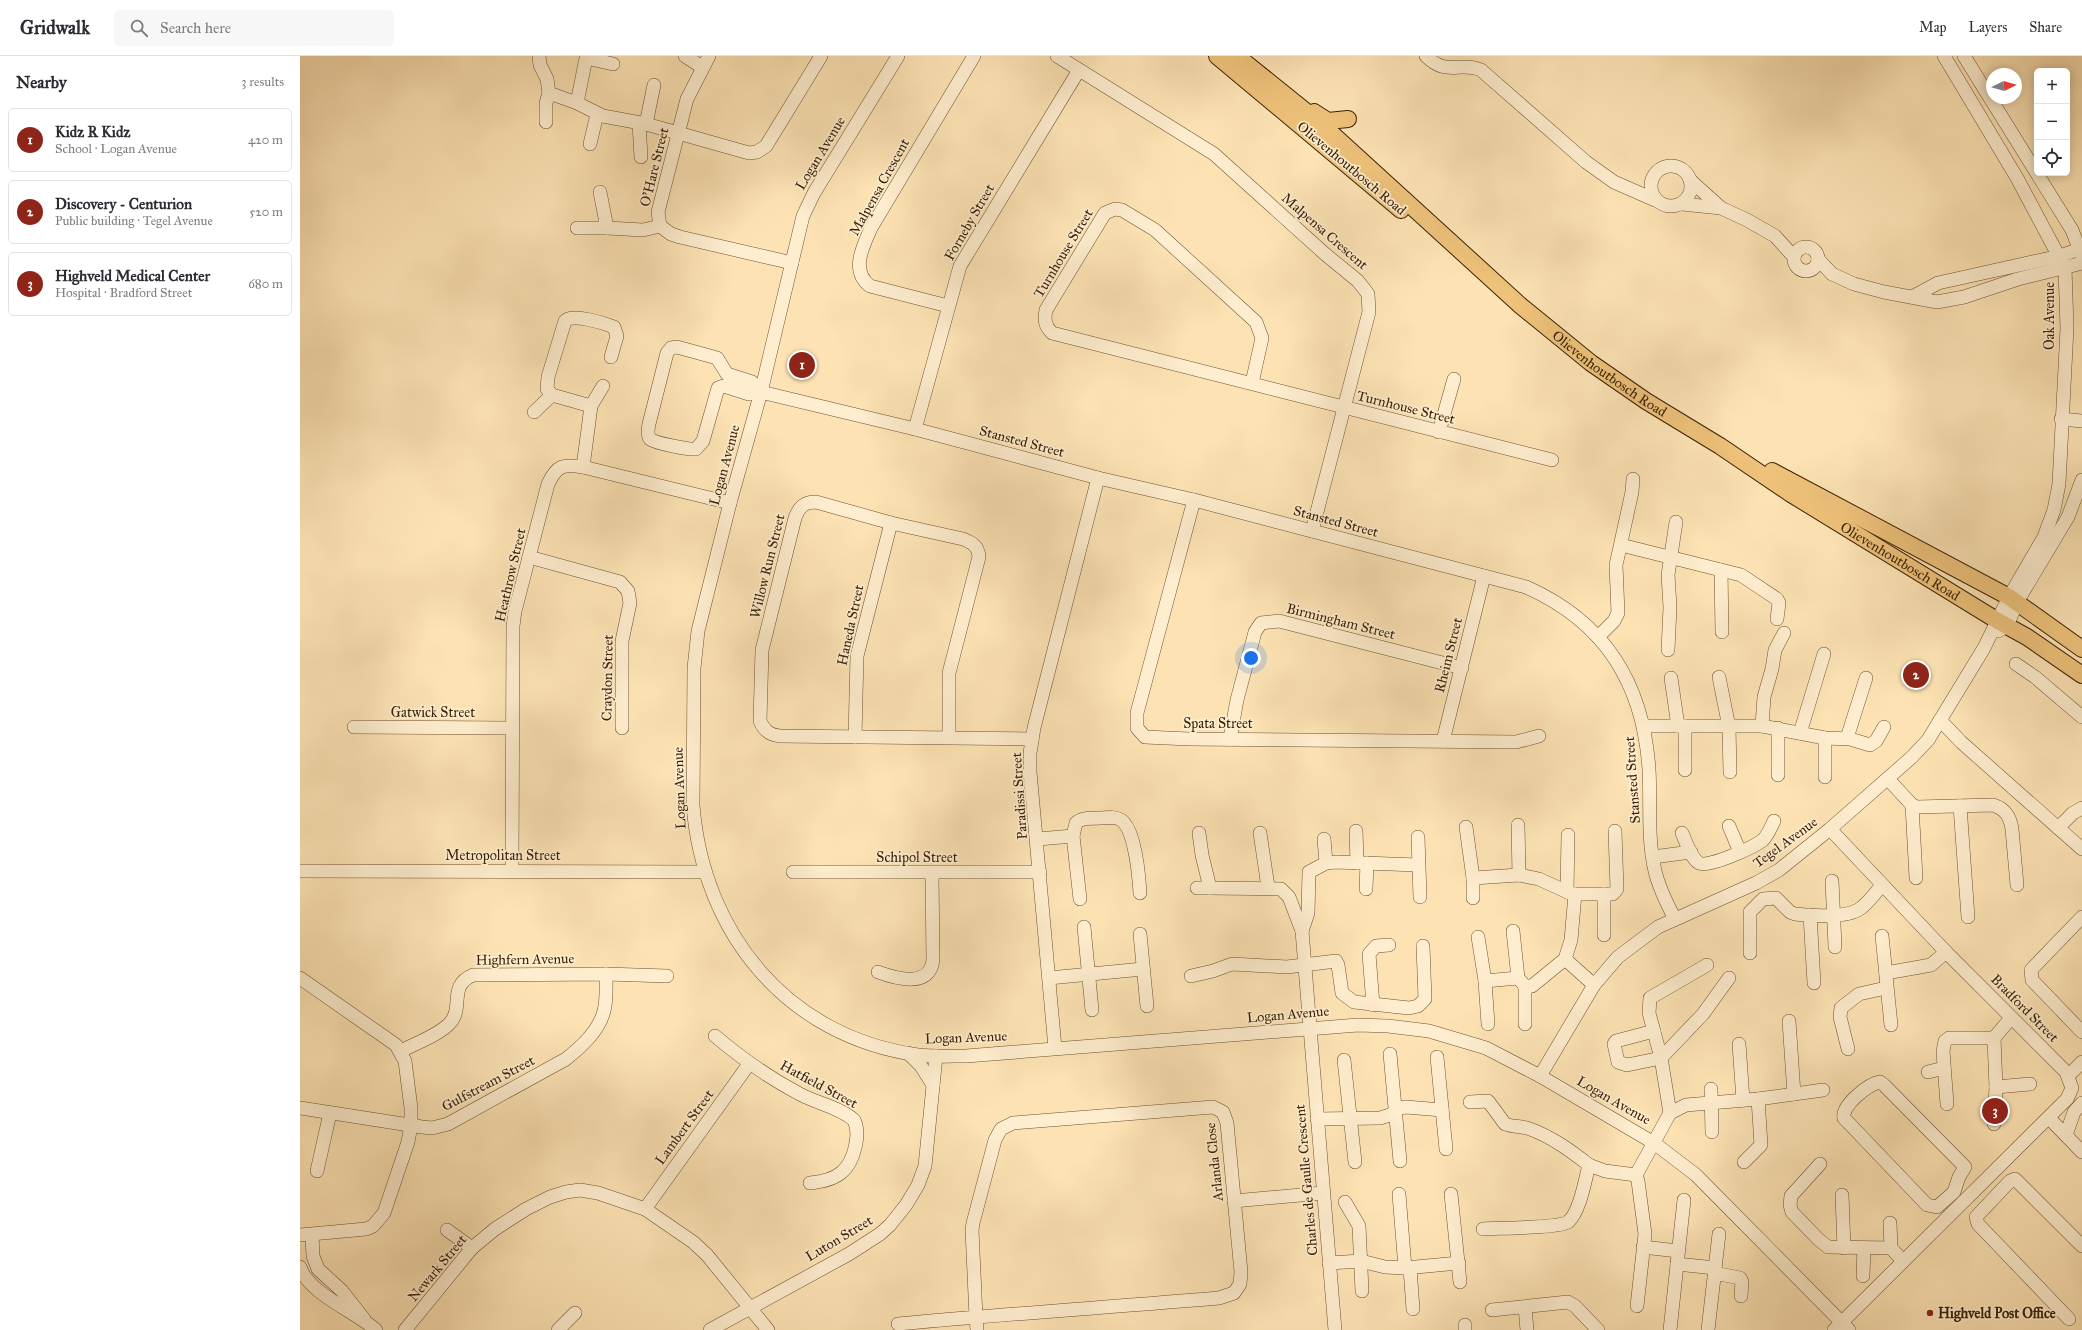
<!DOCTYPE html>
<meta charset="utf-8">
<style>
body{margin:0;font-family:"IM FELL Great Primer",serif;background:#f7f7f7;color:#2b2b33}
.controls{position:absolute;right:12px;top:12px;display:grid;overflow:hidden;border-radius:6px;box-shadow:0 2px 10px #0003}
.controls button{width:36px;height:36px;display:grid;place-items:center;padding:0;border:0;border-bottom:1px solid #e1e1e2;background:#fff;color:#2b2b33;font:20px sans-serif}
.compass{position:absolute;left:1686px;top:12px;width:36px;height:36px;border-radius:50%;background:#fff;box-shadow:0 2px 10px #0003;rotate:85deg}
.you{position:absolute;left:951px;top:602px;width:14px;height:14px;margin:-10px;border:3px solid #fff;border-radius:50%;background:#1a73e8;box-shadow:0 0 0 6px #1a73e833}
.badge{display:grid;place-items:center;width:26px;height:26px;border-radius:50%;background:#8f2418;color:#fff;font-size:13px;font-weight:700}
.pin{position:absolute;translate:-50% -50%;border:2px solid #fff;box-shadow:0 1px 4px #0006}
.list{margin:0;padding:0;list-style:none}
h2{display:flex;justify-content:space-between;align-items:center;height:52px;margin:0;padding:0 16px;font-size:17px}
h2 small{font-size:13px;font-weight:400;color:#7c7c81}
.list li{display:grid;grid-template-columns:26px 1fr auto;gap:12px;align-items:center;box-sizing:border-box;height:64px;margin:0 8px 8px;padding:0 8px;border:1px solid #e1e1e2;border-radius:6px}
.list b{display:block;font-size:15px;white-space:nowrap}
.list p{margin:0;font-size:13px;white-space:nowrap;color:#7c7c81}
.list em{font-size:13px;font-style:normal;color:#7c7c81}
.icon{flex:none;width:22px;height:22px;fill:none;stroke:currentColor;stroke-width:2;stroke-linecap:round;stroke-linejoin:round}
.map{position:relative;flex:none;width:1782px;height:1274px;overflow:hidden}
header{display:flex;align-items:center;gap:24px;box-sizing:border-box;height:56px;padding:0 20px;background:#fff;border-bottom:1px solid #e1e1e2}
header strong{font-size:19px}
nav{display:flex;gap:22px;margin-inline-start:auto;font-size:14px}
.search{width:280px;height:36px;background:#f7f7f7;display:flex;align-items:center;gap:10px;box-sizing:border-box;padding:0 14px;border-radius:6px;color:#7c7c81;font-size:15px}
main{display:flex}
aside{flex:1;background:#fff}
.map>svg:first-child{display:block}
.lines{fill:none;stroke-linecap:round;stroke-linejoin:round}
.minor-casing{stroke:#6b5232;stroke-width:14}
.major-casing{stroke:#3a2106;stroke-width:18}
.minor{stroke:#feedce;stroke-width:13}
.major{stroke:#eec27a;stroke-width:16}
.poi-dot{fill:#8f2418;stroke:#feedce;stroke-width:1.5}
.labels{text-anchor:middle;stroke-width:3.5;stroke-linejoin:round;paint-order:stroke}
.street-label{font-size:14px;fill:#3a2106;stroke:#feedce}
.poi-label{font-size:14px;font-weight:bold;fill:#3a2106;stroke:#feedce;text-anchor:start}
</style>
<header>
<strong>Gridwalk</strong>
<div class="search"><svg class="icon" aria-label="search" viewBox="0 0 24 24"><circle cx="10" cy="10" r="6"/><path d="M15 15l6 6"/></svg>Search here</div>
<nav><a>Map</a><a>Layers</a><a>Share</a></nav>
</header>
<main>
<aside>
<h2>Nearby<small>3 results</small></h2>
<ul class="list">
<li><span class="badge">1</span><div><b>Kidz R Kidz</b><p>School · Logan Avenue</p></div><em>420 m</em></li>
<li><span class="badge">2</span><div><b>Discovery - Centurion</b><p>Public building · Tegel Avenue</p></div><em>520 m</em></li>
<li><span class="badge">3</span><div><b>Highveld Medical Center</b><p>Hospital · Bradford Street</p></div><em>680 m</em></li>
</ul>
</aside>
<div class="map">
<svg width="1782" height="1274" viewBox="0 0 1782 1274">
<rect width="100%" height="100%" fill="#fde3b4"/>
<filter id="stains"><feTurbulence type="fractalNoise" baseFrequency=".005" numOctaves="4"/><feColorMatrix values="0 0 0 0 .2 0 0 0 0 .09 0 0 0 0 .02 0 0 0 .5 -.17"/></filter>
<radialGradient id="worn" r=".72"><stop offset=".6" stop-color="#630" stop-opacity="0"/><stop offset="1" stop-color="#630" stop-opacity=".3"/></radialGradient>
<g class="lines">
<g class="minor-casing">
<g id="minor">
<path d="M 239,0 L 240,9 L 247,23 L 249,37 L 277,47 L 303,60 L 346,68 L 449,97 L 457,96 L 466,90 L 521,0"/>
<path d="M 385,0 L 402,11"/>
<path d="M 409,0 L 387,43 L 358,156 L 360,170 L 371,178 L 380,181 L 492,207"/>
<path d="M 598,0 L 514,137 L 503,160 L 461,336 L 430,447 L 398,575 L 394,612 L 393,749 C 403,877 487,981 618,999 C 634,1001 650,1000 666,1000 L 1058,969 L 1088,970 L 1129,975 L 1186,992 L 1240,1020 L 1354,1087 L 1396,1119 L 1549,1274"/>
<path d="M 757,0 L 914,98 L 1025,198 L 1058,225 L 1068,238 L 1069,256 L 1012,475"/>
<path d="M 1126,0 C 1147,21 1159,5 1181,14 L 1286,106 L 1314,126 L 1355,144"/>
<path d="M 1664,0 L 1772,174 L 1782,200"/>
<path d="M 277,47 L 286,2 L 313,8"/>
<path d="M 246,66 L 246,47 L 249,37"/>
<path d="M 339,67 L 341,101"/>
<path d="M 346,68 L 354,29"/>
<path d="M 290,88 L 297,58"/>
<circle cx="1371" cy="130" r="20"/>
<path d="M 1390,124 L 1421,152"/>
<path d="M 1382,148 L 1421,152 L 1447,164 L 1475,180 L 1494,201"/>
<path d="M 277,172 L 307,172 L 300,136"/>
<path d="M 307,172 L 343,174 L 360,170"/>
<circle cx="1506" cy="203" r="12"/>
<path d="M 1518,203 L 1532,218 L 1554,228 L 1584,236 L 1637,246 L 1664,241 L 1718,223 L 1782,207"/>
<path d="M 1614,240 L 1638,227 L 1760,200 L 1782,192"/>
<path d="M 648,250 L 570,230 C 550,215 563,190 571,172 L 674,0"/>
<path d="M 952,327 L 962,282 L 956,266 L 855,174 L 822,154 L 815,153 L 805,157 L 746,254 C 744,264 745,270 752,277 L 1252,404"/>
<path d="M 461,336 L 452,326 L 427,318 L 417,302 L 377,291 L 371,292 L 367,297 L 349,368 C 348,373 347,379 350,383 C 355,387 389,394 396,393 L 403,385 L 418,332 L 424,330 L 449,338 L 461,336 L 615,373 L 798,422 L 894,444 L 1226,531 C 1305,566 1343,627 1349,713 C 1351,747 1347,782 1355,815 C 1359,832 1367,848 1375,863"/>
<path d="M 291,350 L 252,339 L 247,333 L 248,321 L 265,265 C 272,257 304,267 314,271 L 317,280 L 311,301"/>
<path d="M 234,356 L 252,339"/>
<path d="M 1761,363 L 1782,365"/>
<path d="M 615,373 L 660,210 L 779,14"/>
<path d="M 1139,376 L 1154,323"/>
<path d="M 283,411 L 291,350 L 303,330"/>
<path d="M 894,444 L 837,657 L 837,672 L 845,681 L 889,683 L 1216,686 L 1239,680"/>
<path d="M 1321,489 L 1441,519 L 1477,543 L 1479,547 L 1477,563"/>
<path d="M 229,501 L 320,526 L 328,535 L 330,547 L 322,585 L 322,672"/>
<path d="M 1421,514 L 1422,576"/>
<path d="M 1698,575 L 1707,570 L 1717,546 L 1768,461 L 1782,424"/>
<path d="M 1298,581 L 1314,565 L 1318,557 L 1316,509 L 1332,436 L 1333,423"/>
<path d="M 1368,594 L 1370,551 L 1368,519 L 1376,466"/>
<path d="M 1716,608 L 1735,621 L 1782,661"/>
<path d="M 1419,621 L 1429,671 L 1430,716"/>
<path d="M 1371,622 L 1378,670"/>
<path d="M 1640,664 L 1661,686 L 1782,793"/>
<path d="M 1344,670 L 1462,670 L 1525,682 L 1550,683 L 1570,689 L 1576,685 L 1584,671"/>
<path d="M 1385,670 L 1385,714"/>
<path d="M 1462,670 L 1464,641 L 1472,613 L 1475,594 L 1484,577"/>
<path d="M 54,671 L 212,672"/>
<path d="M 1500,677 L 1524,598"/>
<path d="M 555,681 L 557,600 L 591,467"/>
<path d="M 649,682 L 649,617 L 679,501 C 678,490 673,487 663,483 L 591,467 L 516,446 C 504,446 499,451 495,462 L 462,594 L 460,665 C 464,675 470,679 480,680 L 732,683"/>
<path d="M 1547,682 L 1566,622"/>
<path d="M 930,683 L 937,644 L 955,576 L 961,567 L 979,565 L 1162,612"/>
<path d="M 1143,685 L 1184,520"/>
<path d="M 1478,719 L 1478,672"/>
<path d="M 1525,721 L 1525,682"/>
<path d="M 1589,724 L 1612,749 L 1617,751 L 1693,749 C 1706,753 1710,761 1712,773 L 1717,829"/>
<path d="M 1612,749 L 1616,822"/>
<path d="M 1660,750 L 1668,861"/>
<path d="M 1218,769 L 1219,819"/>
<path d="M 1429,770 L 1440,796"/>
<path d="M 1166,771 L 1173,822 L 1173,842"/>
<path d="M 1758,772 L 1773,757 L 1782,752"/>
<path d="M 1530,773 L 1646,896 L 1766,1016 L 1772,1032 L 1767,1043 L 1534,1274"/>
<path d="M 1056,775 L 1057,807"/>
<path d="M 899,777 L 902,799 L 910,832 L 981,833 L 989,841 L 1002,875 L 1035,1274"/>
<path d="M 960,777 L 968,831"/>
<path d="M 1382,777 C 1386,786 1391,802 1399,807 C 1409,812 1454,791 1463,784 C 1468,779 1471,771 1474,765"/>
<path d="M 773,780 L 780,843"/>
<path d="M 1118,781 L 1120,841"/>
<path d="M 738,783 L 773,780 L 776,767 C 782,761 791,763 799,762 C 806,762 815,760 821,764 C 835,773 839,821 840,837"/>
<path d="M 1024,783 L 1026,807"/>
<path d="M 1353,801 L 1391,796"/>
<path d="M 0,815 L 405,816"/>
<path d="M 212,815 L 213,570 L 215,555 L 248,428 C 257,409 263,408 283,411 L 430,447"/>
<path d="M 493,816 L 740,816"/>
<path d="M 1173,822 L 1219,819 L 1239,823 L 1272,838 L 1313,838 L 1317,833 L 1315,775"/>
<path d="M 1532,825 L 1535,891"/>
<path d="M 897,832 L 910,832"/>
<path d="M 1066,833 L 1067,807"/>
<path d="M 1267,836 L 1268,779"/>
<path d="M 1304,838 L 1304,879"/>
<path d="M 1510,859 L 1514,927"/>
<path d="M 1782,861 L 1731,914 L 1732,924 L 1782,976"/>
<path d="M 784,871 L 792,954"/>
<path d="M 1002,875 L 1008,857 L 1009,816 L 1026,807 L 1036,806 L 1118,809"/>
<path d="M 1213,875 L 1218,922 L 1225,930 L 1232,930 L 1265,903 L 1271,884 L 1275,838"/>
<path d="M 840,878 L 847,950"/>
<path d="M 1582,880 L 1591,969"/>
<path d="M 1178,881 L 1185,925 L 1188,968"/>
<path d="M 1450,897 L 1450,856 L 1463,843 L 1476,842 L 1490,856 L 1495,858 C 1511,860 1544,862 1558,854 C 1567,849 1575,837 1582,829"/>
<path d="M 1265,903 L 1294,929"/>
<path d="M 578,916 C 597,923 630,932 633,904 L 632,817"/>
<path d="M 1586,917 L 1631,909 L 1646,896"/>
<path d="M 891,920 L 913,915 L 932,908 L 987,911 L 1036,905 L 1038,909 L 1042,937 L 1054,946 L 1109,952 L 1118,950 L 1125,943 L 1123,890"/>
<path d="M 0,922 L 96,989 L 105,1005 L 111,1052 L 111,1069 L 108,1086 L 84,1157 L 73,1170 L 66,1173 L 0,1179"/>
<path d="M 749,922 L 843,913"/>
<path d="M 1185,925 L 1218,922"/>
<path d="M 1225,930 L 1225,968"/>
<path d="M 1073,949 L 1069,898 L 1076,890 L 1089,889"/>
<path d="M 1489,965 L 1494,1038"/>
<path d="M 1354,975 L 1316,985 L 1314,988 L 1318,1006 L 1327,1009 L 1361,1002 L 1403,958 L 1429,922"/>
<path d="M 415,980 C 440,1001 466,1020 496,1036 C 514,1047 538,1050 554,1064 C 561,1078 554,1106 542,1116 C 533,1124 521,1126 510,1127"/>
<path d="M 1694,982 L 1711,962"/>
<path d="M 1439,988 L 1443,1044"/>
<path d="M 755,992 L 730,716 L 730,697 L 734,672 L 798,422"/>
<path d="M 1548,993 L 1540,961 L 1541,952 L 1559,938 L 1586,932"/>
<path d="M 101,995 C 116,987 137,980 149,968 C 165,952 147,930 173,919 L 306,918 L 367,920"/>
<path d="M 608,997 L 621,1010 L 633,1029"/>
<path d="M 1090,998 L 1100,1105"/>
<path d="M 1137,1001 L 1146,1093"/>
<path d="M 1044,1004 L 1055,1106"/>
<path d="M 1628,1016 L 1644,1012"/>
<path d="M 1240,1020 L 1294,929 L 1318,901 L 1358,871 L 1456,827 L 1479,814 L 1530,773 L 1612,701 L 1628,684 L 1684,592 L 1709,541 L 1744,481 L 1754,454 L 1759,428 L 1767,272 L 1765,212 L 1717,122 L 1644,0"/>
<path d="M 1768,1020 L 1782,1006"/>
<path d="M 1580,1026 L 1584,1029 L 1665,1111 L 1659,1121 L 1654,1136 L 1637,1151 L 1627,1149 L 1544,1062 C 1541,1050 1568,1028 1580,1026 Z"/>
<path d="M 1696,1031 L 1730,1028"/>
<path d="M 1411,1033 L 1412,1076"/>
<path d="M 1170,1046 L 1188,1045 L 1205,1068 C 1213,1071 1222,1070 1230,1073 C 1252,1081 1271,1095 1289,1109 C 1285,1124 1280,1156 1268,1166 C 1259,1172 1197,1172 1183,1173"/>
<path d="M 1647,1048 L 1643,995 L 1645,985 L 1649,982 L 1694,982 L 1696,1031 L 1694,1068"/>
<path d="M 0,1052 L 122,1071 L 132,1072 L 148,1068 L 266,1003 C 281,991 299,975 304,955 C 307,944 306,930 306,918"/>
<path d="M 1370,1057 L 1361,1002 L 1349,957 L 1350,942 L 1407,909"/>
<path d="M 1749,1062 L 1782,1096"/>
<path d="M 1017,1063 L 1080,1062 L 1090,1059 L 1100,1052 L 1106,1051 L 1142,1054"/>
<path d="M 1766,1079 L 1774,1056 L 1782,1047"/>
<path d="M 1444,1106 L 1461,1089 L 1458,1043"/>
<path d="M 1520,1108 L 1491,1140 L 1490,1149 L 1492,1156 L 1519,1184 L 1528,1191 L 1591,1192 L 1603,1205"/>
<path d="M 1289,1109 L 1305,1115 L 1336,1119"/>
<path d="M 17,1115 L 30,1057"/>
<path d="M 1336,1119 L 1370,1057 L 1386,1049 L 1458,1043 L 1523,1034"/>
<path d="M 1336,1119 L 1338,1125 L 1345,1178 L 1337,1250"/>
<path d="M 1099,1138 L 1105,1212"/>
<path d="M 1151,1138 L 1160,1226"/>
<path d="M 1542,1139 L 1544,1192"/>
<path d="M 934,1145 L 1023,1137"/>
<path d="M 1045,1146 L 1059,1170 L 1062,1235"/>
<path d="M 345,1153 L 449,1008"/>
<path d="M 1590,1167 L 1591,1192"/>
<path d="M 147,1174 L 172,1192"/>
<path d="M 12,1180 L 13,1200 L 18,1213 L 42,1235 L 64,1263"/>
<path d="M 1343,1191 L 1378,1195"/>
<path d="M 1029,1207 L 1061,1205 L 1085,1211 L 1105,1212 L 1159,1207"/>
<path d="M 1377,1208 L 1415,1212"/>
<path d="M 0,1211 C 9,1238 56,1256 76,1274"/>
<path d="M 1110,1212 L 1113,1253"/>
<path d="M 1414,1217 L 1440,1222 L 1442,1226 L 1441,1240"/>
<path d="M 1563,1220 L 1564,1192"/>
<path d="M 1225,1251 L 1227,1274"/>
<path d="M 1192,1254 L 1268,1246 L 1275,1250 L 1298,1274"/>
<path d="M 1769,1263 L 1678,1168 L 1676,1161 L 1710,1125 L 1715,1123 L 1782,1190"/>
<path d="M 598,1268 C 705,1258 812,1251 919,1242 L 934,1237 L 940,1228 L 941,1216 L 927,1067 L 923,1056 L 913,1051 L 713,1067 L 701,1073 L 695,1084 L 673,1167 L 672,1174 L 676,1261 L 677,1274"/>
<path d="M 1165,1269 L 1165,1274"/>
<path d="M 105,1274 L 172,1192 L 195,1173 L 226,1153 L 250,1141 L 266,1136 L 280,1134 L 298,1137 L 345,1153 L 393,1186 L 407,1199 L 468,1274"/>
<path d="M 258,1274 L 275,1257"/>
<path d="M 410,1274 L 549,1198 L 580,1178 L 590,1169 L 606,1149 L 618,1129 L 625,1110 L 636,1000"/>
<path d="M 1370,1274 L 1384,1144"/>
<path d="M 1408,1274 L 1419,1178"/>
</g>
</g>
<g class="major-casing">
<g id="major">
<path d="M 917,0 L 1101,154"/>
<path id="s1" d="M 937,0 L 1019,66 L 1221,250 L 1291,307 L 1346,345 L 1420,390 L 1491,438 L 1698,565 L 1727,581 L 1782,619"/>
<path d="M 1014,56 L 1028,65 L 1048,63"/>
<path d="M 1472,415 L 1709,541 L 1782,593"/>
</g>
</g>
<use href="#minor" class="minor"/>
<use href="#major" class="major"/>
</g>
<circle class="poi-dot" cx="1630" cy="1257" r="4"/>
<g class="labels">
<g class="street-label">
<text transform="translate(520 97) rotate(-59)" y="5">Logan Avenue</text>
<text transform="translate(354 111) rotate(-76)" y="5">O'Hare Street</text>
<text transform="translate(1052 112) rotate(40)" y="5">Olievenhoutbosch Road</text>
<text transform="translate(579 131) rotate(-61)" y="5">Malpensa Crescent</text>
<text transform="translate(669 166) rotate(-60)" y="5">Forneby Street</text>
<text transform="translate(1025 175) rotate(41)" y="5">Malpensa Crescent</text>
<text transform="translate(763 197) rotate(-59)" y="5">Turnhouse Street</text>
<text transform="translate(1749 260) rotate(-90)" y="5">Oak Avenue</text>
<text dy="5" stroke="none"><textPath href="#s1" startOffset="490">Olievenhoutbosch Road</textPath></text>
<text transform="translate(1106 351) rotate(14)" y="5">Turnhouse Street</text>
<text transform="translate(722 385) rotate(15)" y="5">Stansted Street</text>
<text transform="translate(424 409) rotate(-75)" y="5">Logan Avenue</text>
<text transform="translate(1036 465) rotate(15)" y="5">Stansted Street</text>
<text dy="5" stroke="none"><textPath href="#s1" startOffset="836">Olievenhoutbosch Road</textPath></text>
<text transform="translate(467 510) rotate(-76)" y="5">Willow Run Street</text>
<text transform="translate(210 519) rotate(-77)" y="5">Heathrow Street</text>
<text transform="translate(1041 565) rotate(14)" y="5">Birmingham Street</text>
<text transform="translate(550 569) rotate(-78)" y="5">Haneda Street</text>
<text transform="translate(1148 599) rotate(-76)" y="5">Rheim Street</text>
<text transform="translate(307 622) rotate(-89)" y="5">Craydon Street</text>
<text x="133" y="661">Gatwick Street</text>
<text x="918" y="672">Spata Street</text>
<text transform="translate(1332 724) rotate(-94)" y="5">Stansted Street</text>
<text transform="translate(379 732) rotate(-92)" y="5">Logan Avenue</text>
<text transform="translate(719 740) rotate(-94)" y="5">Paradissi Street</text>
<text transform="translate(1485 786) rotate(-36)" y="5">Tegel Avenue</text>
<text x="203" y="804">Metropolitan Street</text>
<text x="617" y="806">Schipol Street</text>
<text transform="translate(225 903) rotate(-1)" y="5">Highfern Avenue</text>
<text transform="translate(1725 952) rotate(45)" y="5">Bradford Street</text>
<text transform="translate(988 958) rotate(-5)" y="5">Logan Avenue</text>
<text transform="translate(666 981) rotate(-2)" y="5">Logan Avenue</text>
<text transform="translate(188 1027) rotate(-28)" y="5">Gulfstream Street</text>
<text transform="translate(519 1028) rotate(28)" y="5">Hatfield Street</text>
<text transform="translate(1314 1044) rotate(30)" y="5">Logan Avenue</text>
<text transform="translate(384 1071) rotate(-54)" y="5">Lambert Street</text>
<text transform="translate(914 1106) rotate(-96)" y="5">Arlanda Close</text>
<text transform="translate(1006 1124) rotate(-95)" y="5">Charles de Gaulle Crescent</text>
<text transform="translate(539 1182) rotate(-31)" y="5">Luton Street</text>
<text transform="translate(137 1212) rotate(-50)" y="5">Newark Street</text>
</g>
<g class="poi-label">
<text x="1638" y="1262">Highveld Post Office</text>
</g>
</g>
<rect width="100%" height="100%" filter="url(#stains)"/>
<rect width="100%" height="100%" fill="url(#worn)"/>
</svg>
<div class="controls">
<button>+</button>
<button>−</button>
<button><svg class="icon" aria-label="locate" viewBox="0 0 24 24"><circle cx="12" cy="12" r="6"/><path d="M12 2v4M12 18v4M2 12h4M18 12h4"/></svg></button>
</div>
<svg class="compass" viewBox="-18 -18 36 36"><path d="M0-13l5 13h-10z" fill="#e53935"/><path d="M0 13l5-13h-10z" fill="#7c7c81"/></svg>
<div class="you"></div>
<div class="pin badge" style="left:502px;top:309px">1</div>
<div class="pin badge" style="left:1616px;top:619px">2</div>
<div class="pin badge" style="left:1695px;top:1055px">3</div>
</div>
</main>
